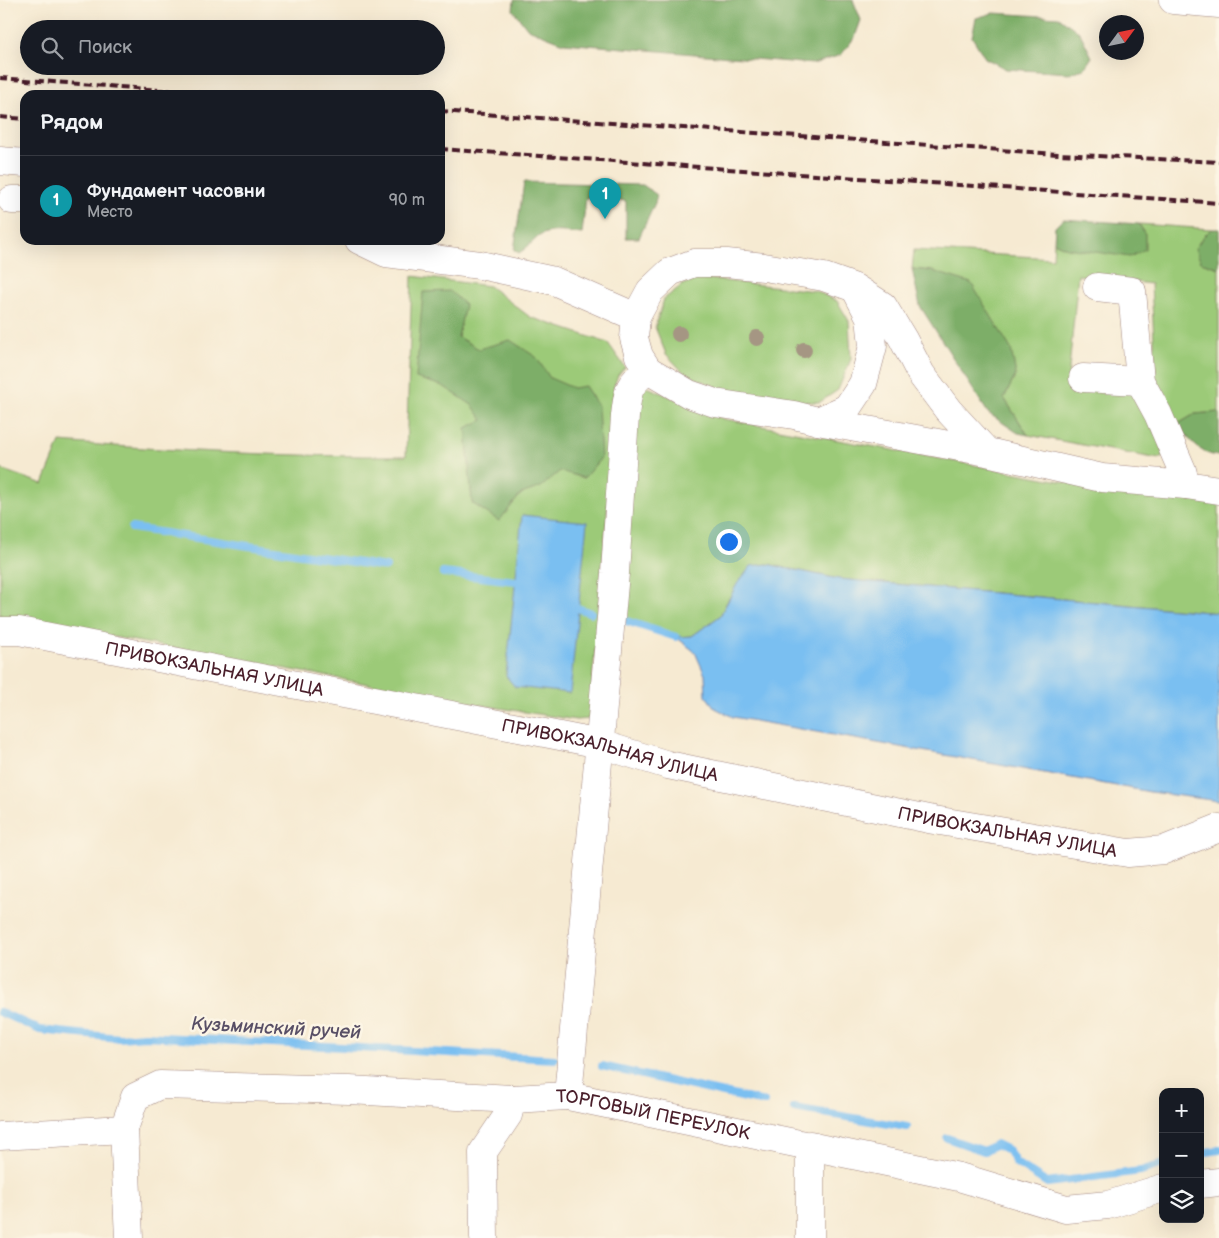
<!DOCTYPE html>
<html lang="ru">
<meta charset="utf-8">
<style>
body{margin:0;font-family:"Balsamiq Sans",sans-serif;background:#242831;color:#f1f3f6}
.controls{position:absolute;right:15px;bottom:15px;display:grid;overflow:hidden;border-radius:10px;box-shadow:0 5px 20px #0002}
.controls button{width:45px;height:45px;display:grid;place-items:center;padding:0;border:0;border-bottom:1px solid #363941;background:#171b24;color:#f1f3f6;font:25px sans-serif}
.compass{position:absolute;left:1099px;top:15px;width:45px;height:45px;border-radius:50%;background:#171b24;box-shadow:0 5px 20px #0002;rotate:57deg}
.you{position:absolute;left:728px;top:541px;width:18px;height:18px;margin:-12px;border:4px solid #fff;border-radius:50%;background:#1a73e8;box-shadow:0 0 0 8px #1a73e833}
.badge{display:grid;place-items:center;width:32px;height:32px;border-radius:50%;background:#b45309;color:#fff;font-size:16px;font-weight:700}
.pin{position:absolute;translate:-50% -41px;filter:drop-shadow(0 1px 2px #0008)}
.pin::after{content:'';position:absolute;top:26px;width:18px;height:15px;background:inherit;clip-path:polygon(0 0,100% 0,50% 100%)}
.list{margin:0;padding:0;list-style:none}
h2{display:flex;justify-content:space-between;align-items:center;height:65px;margin:0;padding:0 20px;font-size:21px}
h2 small{font-size:16px;font-weight:400;color:#9ea1a6}
.list li{display:grid;grid-template-columns:32px 1fr auto;gap:15px;align-items:center;box-sizing:border-box;height:90px;padding:0 20px;border-top:1px solid #363941}
.list b{display:block;font-size:19px;white-space:nowrap}
.list p{margin:0;font-size:16px;white-space:nowrap;color:#9ea1a6}
.list em{font-size:16px;font-style:normal;color:#9ea1a6}
.icon{flex:none;width:28px;height:28px;fill:none;stroke:currentColor;stroke-width:2;stroke-linecap:round;stroke-linejoin:round}
.map{position:relative;flex:none;width:1219px;height:1238px;overflow:hidden}
.search{position:absolute;background:#171b24;box-shadow:0 5px 20px #0002;left:20px;top:20px;width:425px;height:55px;display:flex;align-items:center;gap:12px;box-sizing:border-box;padding:0 18px;border-radius:28px;color:#9ea1a6;font-size:19px}
.panel{position:absolute;background:#171b24;box-shadow:0 5px 20px #0002;left:20px;top:90px;width:425px;height:155px;border-radius:15px}
.map>svg:first-child{display:block}
.green{fill:#9cca78;stroke:#737452}
.forest{fill:#7dae68;stroke:#64664a}
.water{fill:#7abff1;stroke:#626f8e}
.lines{fill:none;stroke-linecap:round;stroke-linejoin:round}
.stream{stroke:#7abff1;stroke-width:8}
.minor-casing{stroke:#a0847e;stroke-width:29}
.minor{stroke:#fff;stroke-width:28}
.rail{stroke:#4a1f2b;stroke-width:4;stroke-dasharray:8 4;stroke-linecap:butt}
.tree{fill:#a59683}
.labels{text-anchor:middle;stroke-width:5;stroke-linejoin:round;paint-order:stroke}
.street-label{font-size:18px;fill:#4a1f2b;stroke:#fcf5e5}
.water-label{font-size:19px;font-style:italic;fill:#584f66;stroke:#fcf5e5}
</style>
<div class="map">
<svg width="1219" height="1238" viewBox="0 0 1219 1238">
<rect width="100%" height="100%" fill="#fcf5e5"/>
<filter id="ink" filterUnits="userSpaceOnUse"><feTurbulence type="fractalNoise" baseFrequency=".02" numOctaves="2"/><feDisplacementMap in="SourceGraphic" scale="10" xChannelSelector="R" yChannelSelector="G"/><feConvolveMatrix kernelMatrix="1 2 1 2 8 2 1 2 1" color-interpolation-filters="sRGB"/></filter>
<filter id="wash" filterUnits="userSpaceOnUse"><feTurbulence type="fractalNoise" baseFrequency=".0096" numOctaves="4" result="noise"/><feDisplacementMap in="SourceGraphic" scale="20" xChannelSelector="R" yChannelSelector="G"/><feGaussianBlur stdDeviation="1.12" result="paint"/><feColorMatrix in="noise" values="0 0 0 0 0 0 0 0 0 0 0 0 0 0 0 0 0 1.4 0 .05"/><feComposite in="paint" operator="in"/></filter>
<g filter="url(#wash)">
<rect width="100%" height="100%" fill="#f6ead2"/>
<g class="green">
<path d="M 1139,224 L 1211,229 L 1202,238 L 1201,262 L 1219,268 L 1219,412 L 1195,414 L 1178,424 L 1156,379 L 1151,284 L 1078,275 L 1068,380 L 1124,386 L 1139,395 L 1165,454 L 1159,459 L 1028,435 L 1004,398 L 1016,375 L 932,271 L 912,269 L 914,250 L 1053,258 L 1054,242 L 1067,248 L 1145,234 Z"/>
<path d="M 412,276 L 489,286 L 530,317 L 608,343 L 625,367 L 618,375 L 614,386 L 610,479 L 589,719 L 576,720 L 493,707 L 27,621 L 0,621 L 0,469 L 43,484 L 60,442 C 175,451 290,457 406,456 Z"/>
<path d="M 699,278 L 816,291 L 837,301 L 849,321 L 851,359 L 838,390 L 820,402 L 787,402 L 734,394 L 685,374 L 666,354 L 655,327 L 664,299 L 682,285 Z"/>
<path d="M 647,387 L 724,419 L 1082,485 L 1219,502 L 1219,613 L 839,579 L 767,564 L 729,598 L 720,616 L 692,636 L 676,637 L 623,620 L 635,408 L 641,392 Z"/>
</g>
<g class="forest">
<path d="M 514,0 L 853,0 L 861,20 L 855,37 L 841,55 L 813,64 L 564,43 L 528,29 L 513,10 Z"/>
<path d="M 993,13 L 1059,17 L 1080,33 L 1092,57 L 1084,69 L 1070,73 L 1006,69 L 985,58 L 972,37 L 976,18 Z"/>
<path d="M 524,182 L 643,185 L 657,195 L 655,203 L 639,238 L 626,238 L 626,201 L 586,197 L 582,234 C 569,233 549,228 538,237 C 531,243 526,249 519,253 L 514,250 Z"/>
<path d="M 1063,219 L 1139,224 L 1145,234 L 1145,249 L 1130,257 L 1067,248 L 1054,242 L 1055,227 Z"/>
<path d="M 1211,229 L 1219,229 L 1219,268 L 1201,262 L 1195,249 L 1202,238 Z"/>
<path d="M 912,269 L 932,271 L 971,283 L 1011,349 L 1016,375 L 1004,398 L 1028,435 L 1018,433 L 988,413 L 920,306 Z"/>
<path d="M 450,291 L 465,305 L 458,337 L 479,349 L 510,340 L 536,357 L 550,378 L 573,388 L 585,386 L 598,406 L 601,458 L 584,478 L 560,471 L 541,487 L 521,494 L 499,521 L 472,503 L 466,428 L 483,420 L 472,405 L 443,386 L 416,378 L 423,292 Z"/>
<path d="M 1219,412 L 1219,456 C 1200,455 1188,439 1178,424 L 1195,414 Z"/>
</g>
<g class="water">
<path d="M 522,515 L 587,522 L 570,693 L 515,687 L 506,676 Z"/>
<path d="M 767,564 L 839,579 L 1219,613 L 1219,801 L 1150,792 L 733,717 L 715,708 L 706,696 L 705,675 L 695,652 L 676,637 L 692,636 L 720,616 L 737,584 L 751,566 Z"/>
</g>
<g class="lines">
<g class="stream">
<path d="M 132,528 L 386,567"/>
<path d="M 443,573 L 516,581 L 525,585"/>
<path d="M 569,605 L 591,613"/>
<path d="M 623,620 L 676,637"/>
<path d="M 0,1012 L 40,1030 L 119,1038 L 145,1036 L 554,1059"/>
<path d="M 602,1066 L 764,1102"/>
<path d="M 794,1108 L 907,1127"/>
<path d="M 947,1138 L 984,1151 L 996,1144 L 1008,1150 L 1016,1163 L 1047,1183 L 1141,1171 L 1163,1164"/>
<path d="M 1200,1153 L 1219,1150"/>
</g>
</g>
</g>
<g filter="url(#ink)">
<g class="lines">
<g class="minor-casing">
<g id="minor">
<path d="M 1173,0 L 1219,4"/>
<path d="M 0,161 L 25,163"/>
<path d="M 12,200 L 25,200"/>
<path d="M 359,240 L 386,253 L 480,265 L 554,281 L 636,317"/>
<path d="M 1097,287 L 1132,291 L 1140,381 L 1158,414 L 1182,470 L 1186,485"/>
<path d="M 1083,378 L 1140,381"/>
<path d="M 818,421 L 847,408 L 863,384 L 873,346 L 870,317 L 856,290"/>
<path d="M 987,452 L 948,410 L 921,374 L 903,339 L 883,306 L 855,288 L 824,277 L 764,267 L 727,263 L 694,263 L 670,272 L 650,291 L 636,317 L 634,338 L 639,356 L 648,370 L 689,394 L 715,403 L 794,415 L 818,421 L 987,452 L 1102,478 L 1186,485 L 1219,490"/>
<path id="s1" d="M 0,631 L 19,631 L 565,737 L 600,744 L 668,765 L 934,820 L 1128,853 L 1164,850 L 1219,828"/>
<path d="M 568,1096 L 615,573 L 625,416 C 628,391 627,385 648,370"/>
<path d="M 0,1136 L 124,1129"/>
<path d="M 1200,1184 L 1219,1182"/>
<path id="s2" d="M 129,1238 L 124,1129 L 135,1097 L 160,1085 L 349,1090 L 512,1099 L 568,1096 L 959,1177 L 1066,1209 L 1108,1205 L 1163,1188"/>
<path d="M 484,1238 L 483,1152 L 508,1115 L 512,1099"/>
<path d="M 810,1238 L 810,1145"/>
</g>
</g>
<use href="#minor" class="minor"/>
<g class="rail">
<path d="M 0,78 L 227,95"/>
<path d="M 440,111 L 1058,154 L 1219,162"/>
<path d="M 0,117 L 25,119"/>
<path d="M 440,149 L 1219,203"/>
</g>
</g>
<g class="tree">
<circle cx="679" cy="334" r="8"/>
<circle cx="757" cy="338" r="8"/>
<circle cx="804" cy="350" r="8"/>
</g>
</g>
<g class="labels">
<g class="street-label">
<text dy="6" stroke="none"><textPath href="#s1" startOffset="218">ПРИВОКЗАЛЬНАЯ УЛИЦА</textPath></text>
<text dy="6" stroke="none"><textPath href="#s1" startOffset="622">ПРИВОКЗАЛЬНАЯ УЛИЦА</textPath></text>
<text dy="6" stroke="none"><textPath href="#s1" startOffset="1028">ПРИВОКЗАЛЬНАЯ УЛИЦА</textPath></text>
<text dy="6" stroke="none"><textPath href="#s2" startOffset="666">ТОРГОВЫЙ ПЕРЕУЛОК</textPath></text>
</g>
<g class="water-label">
<text transform="translate(276 1027) rotate(3)" y="7">Кузьминский ручей</text>
</g>
</g>
</svg>
<div class="controls">
<button>+</button>
<button>−</button>
<button><svg class="icon" aria-label="layers" viewBox="0 0 24 24"><path d="M12 4l9 5-9 5-9-5zM3 14l9 5 9-5"/></svg></button>
</div>
<svg class="compass" viewBox="-18 -18 36 36"><path d="M0-13l5 13h-10z" fill="#e53935"/><path d="M0 13l5-13h-10z" fill="#9ea1a6"/></svg>
<div class="you"></div>
<div class="pin badge" style="left:605px;top:219px;background:#0f9aa8">1</div>
<div class="search"><svg class="icon" aria-label="search" viewBox="0 0 24 24"><circle cx="10" cy="10" r="6"/><path d="M15 15l6 6"/></svg>Поиск</div>
<section class="panel">
<h2>Рядом<small></small></h2>
<ul class="list">
<li><span class="badge" style="background:#0f9aa8">1</span><div><b>Фундамент часовни</b><p>Место</p></div><em>90 m</em></li>
</ul>
</section>
</div>
